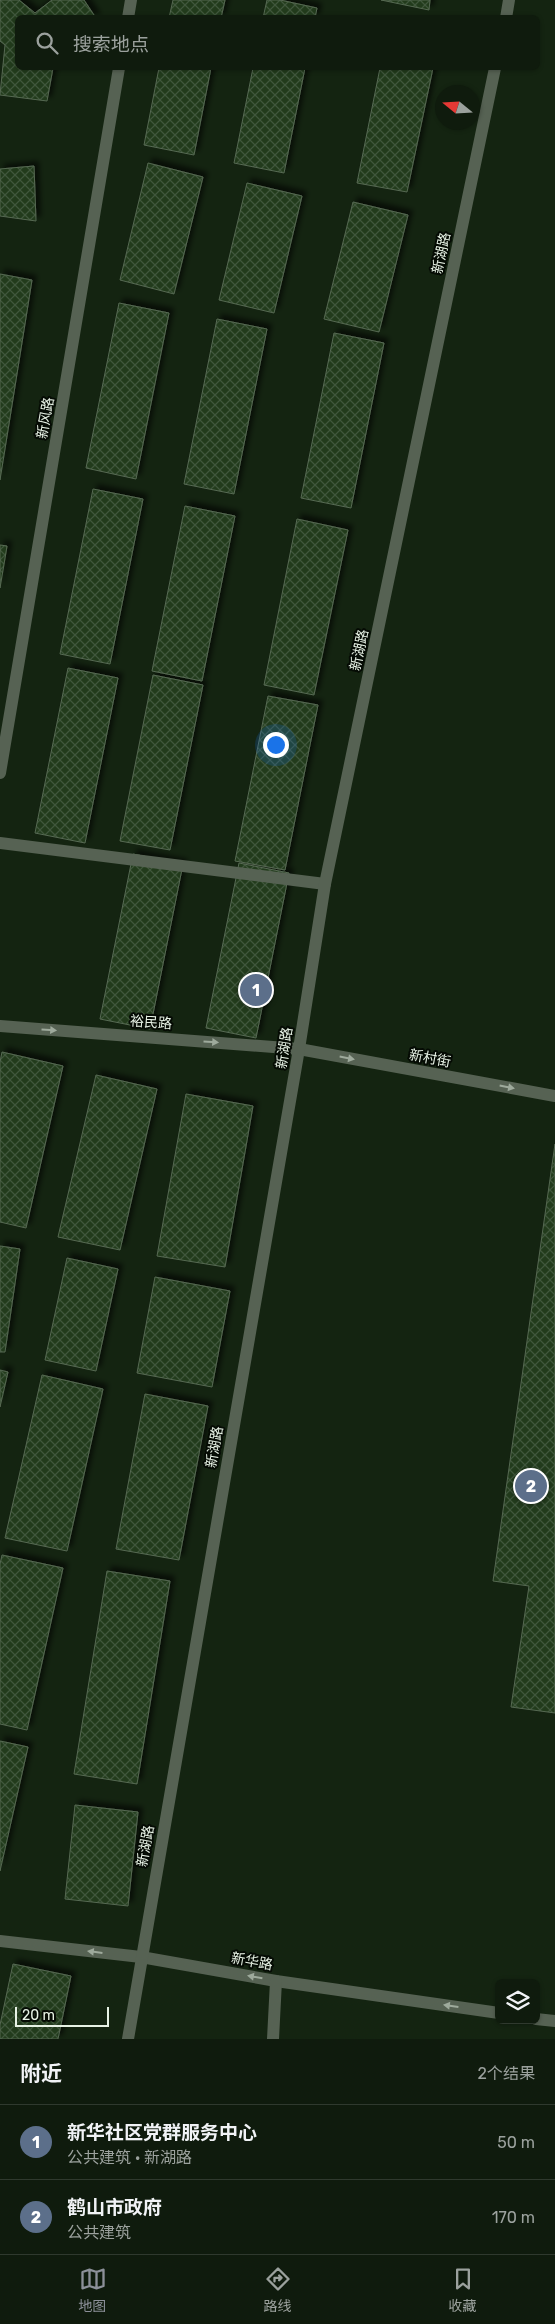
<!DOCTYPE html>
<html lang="zh">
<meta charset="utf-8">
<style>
body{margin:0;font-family:Rubik,"Noto Sans SC",sans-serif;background:#182416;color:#f1f3f6}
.controls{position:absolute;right:15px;bottom:15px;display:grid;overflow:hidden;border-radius:8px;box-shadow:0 1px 4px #0004}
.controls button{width:45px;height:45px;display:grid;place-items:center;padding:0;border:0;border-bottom:1px solid #2f392e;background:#0f1b0d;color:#f1f3f6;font:25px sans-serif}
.compass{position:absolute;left:435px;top:85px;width:45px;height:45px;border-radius:50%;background:#0f1b0d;box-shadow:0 1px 4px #0004;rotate:288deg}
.scale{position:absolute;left:15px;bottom:12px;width:94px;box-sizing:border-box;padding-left:5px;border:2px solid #e7f2e5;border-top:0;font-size:14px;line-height:18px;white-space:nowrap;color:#e7f2e5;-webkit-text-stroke:4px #050b04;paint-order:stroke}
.you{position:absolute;left:275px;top:744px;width:18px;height:18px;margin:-12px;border:4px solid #fff;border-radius:50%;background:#1a73e8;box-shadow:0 0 0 8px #1a73e833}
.badge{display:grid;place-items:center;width:32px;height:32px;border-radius:50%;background:#8c9099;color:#fff;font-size:16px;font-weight:700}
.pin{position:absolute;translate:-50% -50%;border:2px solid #fff;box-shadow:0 1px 5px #0006}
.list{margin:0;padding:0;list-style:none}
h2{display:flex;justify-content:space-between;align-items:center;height:65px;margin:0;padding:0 20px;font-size:21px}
h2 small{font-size:16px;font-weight:400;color:#9ba19d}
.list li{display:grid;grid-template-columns:32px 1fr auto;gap:15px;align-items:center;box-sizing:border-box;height:75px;padding:0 20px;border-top:1px solid #2f392e}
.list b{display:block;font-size:19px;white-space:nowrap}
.list p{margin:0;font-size:16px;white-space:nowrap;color:#9ba19d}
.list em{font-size:16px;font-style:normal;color:#9ba19d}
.icon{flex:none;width:28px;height:28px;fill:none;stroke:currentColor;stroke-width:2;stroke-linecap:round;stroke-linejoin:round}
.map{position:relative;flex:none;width:555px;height:2039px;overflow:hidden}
.search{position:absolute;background:#0f1b0d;box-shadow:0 1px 4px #0004;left:15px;right:15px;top:15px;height:55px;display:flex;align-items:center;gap:12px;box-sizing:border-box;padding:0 18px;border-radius:8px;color:#9ba19d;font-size:19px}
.sheet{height:215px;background:#0f1b0d}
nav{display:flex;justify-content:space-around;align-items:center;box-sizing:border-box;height:70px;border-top:1px solid #2f392e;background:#0f1b0d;font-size:14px;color:#9ba19d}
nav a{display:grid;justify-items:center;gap:2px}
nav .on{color:#8c9099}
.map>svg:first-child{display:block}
.building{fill:url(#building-cross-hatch);stroke:#566952;filter:url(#shadow)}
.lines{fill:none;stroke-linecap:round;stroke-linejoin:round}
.street{stroke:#566253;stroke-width:12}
.oneway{fill:#9eaa9c}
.labels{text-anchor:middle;stroke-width:4;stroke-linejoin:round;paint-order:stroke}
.street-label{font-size:14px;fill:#e7f2e5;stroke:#050b04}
</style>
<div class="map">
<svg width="555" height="2039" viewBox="0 0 555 2039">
<defs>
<pattern id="building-cross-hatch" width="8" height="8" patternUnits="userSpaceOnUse" patternTransform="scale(1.25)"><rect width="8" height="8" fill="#203a1b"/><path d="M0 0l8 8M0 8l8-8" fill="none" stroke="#40573c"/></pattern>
<filter id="shadow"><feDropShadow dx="4.5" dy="-4.5" stdDeviation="2.5" flood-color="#0009"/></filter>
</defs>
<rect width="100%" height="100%" fill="#142411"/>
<g class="building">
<path d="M 0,0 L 19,0 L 35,13 L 52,0 L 84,0 L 96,18 L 18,18 L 18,68 L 53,68 L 47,101 L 0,95 L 5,45 L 0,41 Z"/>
<path d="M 173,0 L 225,0 L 221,18 L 169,18 Z"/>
<path d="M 267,0 L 280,0 L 317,8 L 315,18 L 263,18 Z"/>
<path d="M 381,0 L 430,0 L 429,10 Z"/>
<path d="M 159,68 L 211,68 L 194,155 L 144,145 Z"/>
<path d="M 253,68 L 305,68 L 284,173 L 234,163 Z"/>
<path d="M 380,68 L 433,68 L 407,192 L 357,183 Z"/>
<path d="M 148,163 L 203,177 L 174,294 L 120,280 Z"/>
<path d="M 34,166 L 36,221 L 0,216 L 0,169 Z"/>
<path d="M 247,183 L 302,196 L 274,313 L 219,300 Z"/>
<path d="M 353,202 L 408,215 L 379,332 L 324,319 Z"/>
<path d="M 0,274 L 32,280 L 0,480 Z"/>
<path d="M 119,303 L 169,313 L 136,479 L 86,468 Z"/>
<path d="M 217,319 L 267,329 L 234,494 L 184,484 Z"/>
<path d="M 334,333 L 384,343 L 351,508 L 301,498 Z"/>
<path d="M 93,489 L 143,499 L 110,664 L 60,654 Z"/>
<path d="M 185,506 L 235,516 L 202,681 L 152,671 Z"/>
<path d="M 297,519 L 348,530 L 314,695 L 264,685 Z"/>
<path d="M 0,545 L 7,546 L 0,588 Z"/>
<path d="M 68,668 L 118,678 L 85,843 L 35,833 Z"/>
<path d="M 153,675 L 203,685 L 170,850 L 120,841 Z"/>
<path d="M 268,696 L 318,705 L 285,870 L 235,861 Z"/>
<path d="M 133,854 L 183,864 L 150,1029 L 100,1019 Z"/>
<path d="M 239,863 L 289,873 L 256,1038 L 206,1028 Z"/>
<path d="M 2,1052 L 63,1066 L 26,1228 L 0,1222 L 0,1062 Z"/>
<path d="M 96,1075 L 157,1089 L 120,1250 L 58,1237 Z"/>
<path d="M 186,1094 L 253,1106 L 225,1267 L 157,1256 Z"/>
<path d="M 555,1144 L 555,1713 L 511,1707 L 529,1586 L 493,1581 Z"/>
<path d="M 0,1246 L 20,1249 L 5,1352 L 0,1352 Z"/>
<path d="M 67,1258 L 118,1269 L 96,1371 L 45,1360 Z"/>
<path d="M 155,1277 L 230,1291 L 212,1387 L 137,1373 Z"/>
<path d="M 0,1370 L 8,1372 L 0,1407 Z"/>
<path d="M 42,1375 L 103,1389 L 67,1551 L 5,1538 Z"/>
<path d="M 145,1394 L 208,1406 L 179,1560 L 116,1549 Z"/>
<path d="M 2,1555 L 63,1568 L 27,1730 L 0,1724 L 0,1564 Z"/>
<path d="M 107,1571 L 170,1581 L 137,1784 L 74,1774 Z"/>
<path d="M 0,1741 L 28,1747 L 0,1871 Z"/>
<path d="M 75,1805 L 138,1812 L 128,1906 L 65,1899 Z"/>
<path d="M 13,1964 L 71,1976 L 58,2039 L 0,2039 L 0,2025 Z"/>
</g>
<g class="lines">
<g class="street">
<path d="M 128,18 L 131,0"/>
<path d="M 506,18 L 509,0"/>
<path d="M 0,773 L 119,68"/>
<path d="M 0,843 L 325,884"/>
<path d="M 0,1026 L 299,1049 L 555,1096"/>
<path d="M 0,1941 L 141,1957 L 276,1981 L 499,2013"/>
<path d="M 536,2019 L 555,2021"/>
<path d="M 128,2039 L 299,1049 L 325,884 L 495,68"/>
<path d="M 273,2039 L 276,1981"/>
</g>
</g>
<defs><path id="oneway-solid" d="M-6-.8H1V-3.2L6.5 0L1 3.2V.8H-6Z" transform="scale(1.25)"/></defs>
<g class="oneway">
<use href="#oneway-solid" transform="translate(49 1030) rotate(4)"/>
<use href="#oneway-solid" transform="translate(211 1042) rotate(4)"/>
<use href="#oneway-solid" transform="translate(347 1058) rotate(11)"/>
<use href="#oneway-solid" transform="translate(507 1087) rotate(11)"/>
<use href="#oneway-solid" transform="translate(95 1952) rotate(-173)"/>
<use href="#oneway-solid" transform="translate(255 1977) rotate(-170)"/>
<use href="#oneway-solid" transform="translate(451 2006) rotate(-172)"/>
</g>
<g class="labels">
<g class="street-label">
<text transform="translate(441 253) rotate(-78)" y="5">新湖路</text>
<text transform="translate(45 418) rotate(-80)" y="5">新风路</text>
<text transform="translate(359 650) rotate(-78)" y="5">新湖路</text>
<text transform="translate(151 1022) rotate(4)" y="5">裕民路</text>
<text transform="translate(284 1048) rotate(-81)" y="5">新湖路</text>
<text transform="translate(430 1058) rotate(11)" y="5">新村街</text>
<text transform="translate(214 1447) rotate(-80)" y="5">新湖路</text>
<text transform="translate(145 1846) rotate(-80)" y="5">新湖路</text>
<text transform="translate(252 1961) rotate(10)" y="5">新华路</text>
</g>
</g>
</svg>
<div class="controls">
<button><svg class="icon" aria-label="layers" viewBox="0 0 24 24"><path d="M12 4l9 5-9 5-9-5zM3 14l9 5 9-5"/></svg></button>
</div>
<svg class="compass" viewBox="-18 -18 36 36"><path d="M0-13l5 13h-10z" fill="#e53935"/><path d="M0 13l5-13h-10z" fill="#9ba19d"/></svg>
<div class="scale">20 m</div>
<div class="you"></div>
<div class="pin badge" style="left:256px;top:990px;background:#5c6f8a">1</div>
<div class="pin badge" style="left:531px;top:1486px;background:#5c6f8a">2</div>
<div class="search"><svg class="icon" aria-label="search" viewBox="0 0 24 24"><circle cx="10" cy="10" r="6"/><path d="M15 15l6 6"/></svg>搜索地点</div>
</div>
<section class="sheet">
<h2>附近<small>2个结果</small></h2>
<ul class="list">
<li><span class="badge" style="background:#5c6f8a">1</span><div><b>新华社区党群服务中心</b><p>公共建筑 · 新湖路</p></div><em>50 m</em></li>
<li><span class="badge" style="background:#5c6f8a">2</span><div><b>鹤山市政府</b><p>公共建筑</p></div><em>170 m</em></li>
</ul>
</section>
<nav>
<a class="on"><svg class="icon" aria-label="map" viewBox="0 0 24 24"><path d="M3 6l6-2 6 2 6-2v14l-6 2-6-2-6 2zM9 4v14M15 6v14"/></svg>地图</a>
<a><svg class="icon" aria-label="directions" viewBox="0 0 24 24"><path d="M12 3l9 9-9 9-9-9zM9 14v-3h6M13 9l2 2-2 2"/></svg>路线</a>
<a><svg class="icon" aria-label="saved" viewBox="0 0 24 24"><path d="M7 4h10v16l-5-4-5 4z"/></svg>收藏</a>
</nav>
